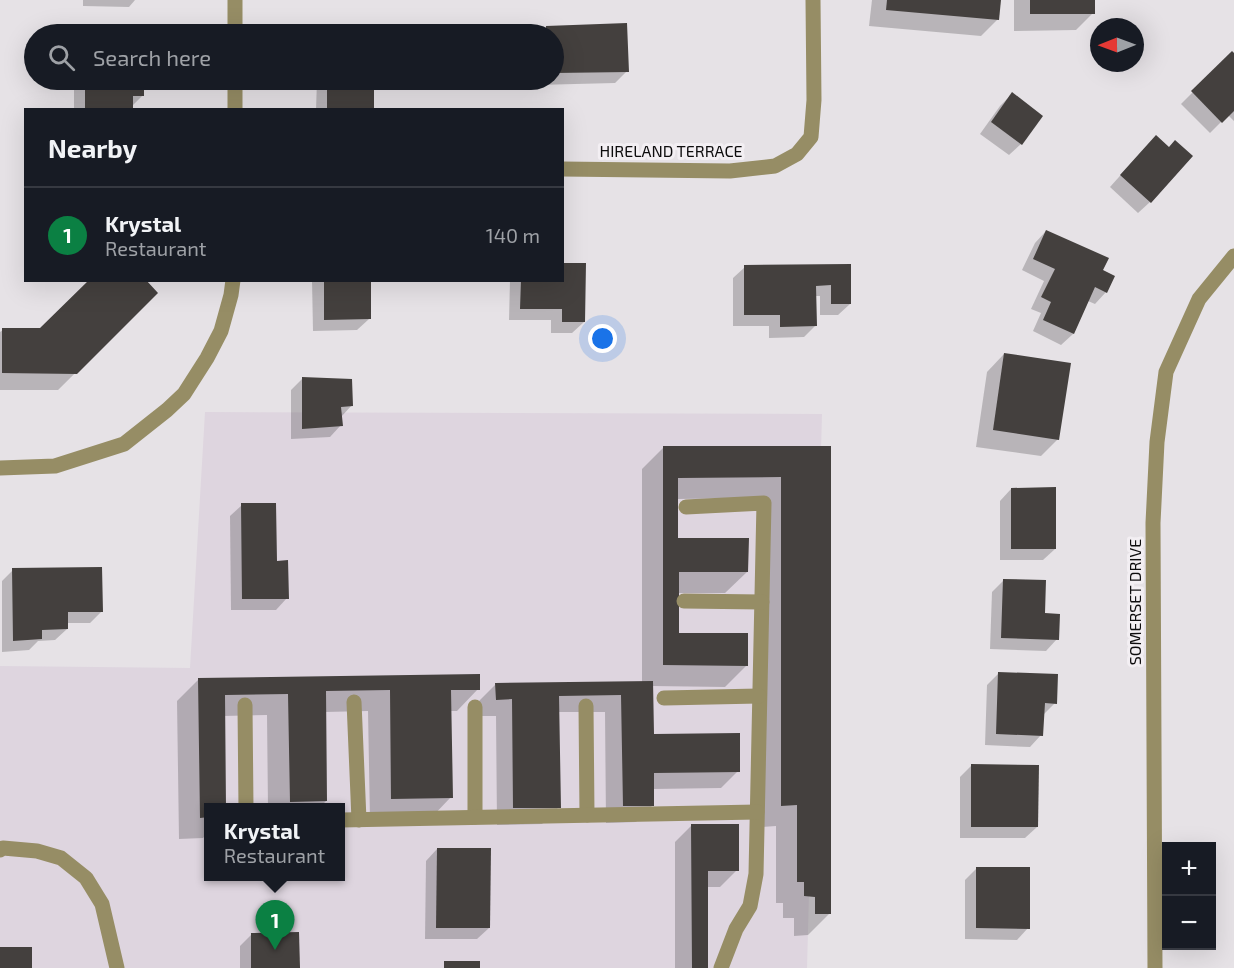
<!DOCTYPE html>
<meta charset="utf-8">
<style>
body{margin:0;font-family:"Exo 2",sans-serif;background:#242831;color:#f1f3f6}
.controls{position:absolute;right:18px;bottom:18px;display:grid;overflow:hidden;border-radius:0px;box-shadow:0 6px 24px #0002}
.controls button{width:54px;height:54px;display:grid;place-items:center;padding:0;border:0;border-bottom:2px solid #363941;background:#171b24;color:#f1f3f6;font:30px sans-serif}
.compass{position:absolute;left:1090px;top:18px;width:54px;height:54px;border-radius:50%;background:#171b24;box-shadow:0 6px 24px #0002;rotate:269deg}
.you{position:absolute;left:603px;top:339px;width:21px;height:21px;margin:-15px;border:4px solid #fff;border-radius:50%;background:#1a73e8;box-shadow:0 0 0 9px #1a73e833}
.badge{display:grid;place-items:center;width:39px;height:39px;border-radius:50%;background:#0b8043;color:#fff;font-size:20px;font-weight:700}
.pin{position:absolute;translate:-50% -50px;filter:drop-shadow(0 2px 3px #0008)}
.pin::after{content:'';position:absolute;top:32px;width:21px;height:18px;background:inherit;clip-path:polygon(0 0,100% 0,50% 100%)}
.popup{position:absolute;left:204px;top:803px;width:141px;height:78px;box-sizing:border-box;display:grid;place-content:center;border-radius:0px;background:#171b24;filter:drop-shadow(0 2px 4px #0005);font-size:20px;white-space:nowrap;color:#9ea1a6}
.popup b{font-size:22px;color:#f1f3f6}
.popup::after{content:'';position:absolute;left:50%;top:100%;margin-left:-12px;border:12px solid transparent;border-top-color:#171b24}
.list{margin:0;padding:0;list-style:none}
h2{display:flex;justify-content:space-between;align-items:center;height:78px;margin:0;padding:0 24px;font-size:26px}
h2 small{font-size:20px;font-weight:400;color:#9ea1a6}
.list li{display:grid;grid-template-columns:39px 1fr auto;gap:18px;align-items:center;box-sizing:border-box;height:96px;padding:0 24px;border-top:2px solid #363941}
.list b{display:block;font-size:22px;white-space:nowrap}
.list p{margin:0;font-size:20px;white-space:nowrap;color:#9ea1a6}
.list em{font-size:20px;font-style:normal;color:#9ea1a6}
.icon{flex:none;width:33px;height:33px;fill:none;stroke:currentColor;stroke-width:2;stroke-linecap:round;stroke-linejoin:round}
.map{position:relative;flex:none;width:1234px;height:968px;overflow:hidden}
.search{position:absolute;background:#171b24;box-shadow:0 6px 24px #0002;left:24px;top:24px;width:540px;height:66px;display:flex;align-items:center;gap:15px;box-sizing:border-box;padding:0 21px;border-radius:33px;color:#9ea1a6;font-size:22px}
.panel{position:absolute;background:#171b24;box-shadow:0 6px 24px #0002;left:24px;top:108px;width:540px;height:174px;border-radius:0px}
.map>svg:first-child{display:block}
.built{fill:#ded5df;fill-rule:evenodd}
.shadow{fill:#0003}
.building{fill:#44403e}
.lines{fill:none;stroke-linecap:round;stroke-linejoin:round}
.service{stroke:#968d65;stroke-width:15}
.minor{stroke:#968d65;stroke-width:15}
.labels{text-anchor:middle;stroke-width:6;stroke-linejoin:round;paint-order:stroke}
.street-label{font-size:16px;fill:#0e0d0e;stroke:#f3eff3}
</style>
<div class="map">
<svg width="1234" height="968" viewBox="0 0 1234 968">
<rect width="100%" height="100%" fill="#e6e2e6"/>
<path class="built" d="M 205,412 L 822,414 L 807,968 L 0,968 L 0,666 L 190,668 ZM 209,808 L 341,808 L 341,876 L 209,876 Z"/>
<g class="shadow">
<path d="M 83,0 L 135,0 L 129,7 L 83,6 Z"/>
<path d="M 872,0 L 999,0 L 998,19 L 981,36 L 869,26 Z"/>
<path d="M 1014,0 L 1093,0 L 1093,13 L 1076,30 L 1014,31 Z"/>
<path d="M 546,27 L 627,71 L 615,83 L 536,85 L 536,80 L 554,80 L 554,34 L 539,34 Z"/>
<path d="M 329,28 L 373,29 L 373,34 L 323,34 Z"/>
<path d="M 1232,53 L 1234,55 L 1234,121 L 1228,115 L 1210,133 L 1181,104 Z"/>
<path d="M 74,80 L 143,80 L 143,95 L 131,107 L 131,110 L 74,110 Z"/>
<path d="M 317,80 L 373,80 L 372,110 L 316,110 Z"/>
<path d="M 1012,94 L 1021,144 L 1009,155 L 980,134 L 1000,106 Z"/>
<path d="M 1144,149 L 1150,202 L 1138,213 L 1110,187 Z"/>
<path d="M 1046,231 L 1101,271 L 1106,292 L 1095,304 L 1088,301 L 1073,334 L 1061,345 L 1033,331 L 1041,313 L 1031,309 L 1044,281 L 1022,270 L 1035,243 Z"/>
<path d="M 849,266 L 850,304 L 838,315 L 820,315 L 820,296 L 815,296 L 815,326 L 804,337 L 769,338 L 769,326 L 733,326 L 733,278 L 745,267 Z"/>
<path d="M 312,280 L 369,280 L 369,319 L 357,330 L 313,331 Z"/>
<path d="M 510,280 L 562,280 L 584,322 L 572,333 L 551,333 L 551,320 L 509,320 Z"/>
<path d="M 156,293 L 58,390 L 0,390 L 0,332 L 3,330 L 41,330 Z"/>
<path d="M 1004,354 L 1058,439 L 1041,456 L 976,447 L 987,372 Z"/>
<path d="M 303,378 L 352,405 L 341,417 L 341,425 L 330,437 L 291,439 L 291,390 Z"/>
<path d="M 664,447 L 829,447 L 829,914 L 808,935 L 794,936 L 794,918 L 783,918 L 783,903 L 776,903 L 776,826 L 760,827 L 760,498 L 677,499 L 677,540 L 747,572 L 725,593 L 677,593 L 677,634 L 747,665 L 725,687 L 652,686 L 652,735 L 738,771 L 721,788 L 653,789 L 653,805 L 636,822 L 606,823 L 605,712 L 558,712 L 559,807 L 542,824 L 497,825 L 496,716 L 479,716 L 479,701 L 496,684 L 642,683 L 642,469 Z"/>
<path d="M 1011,489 L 1055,549 L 1043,560 L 1000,560 L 1000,501 Z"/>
<path d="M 242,505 L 275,562 L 287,598 L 276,610 L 231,610 L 230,516 Z"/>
<path d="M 13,570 L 102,611 L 90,623 L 67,623 L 67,629 L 55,640 L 38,641 L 29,650 L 2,652 L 2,581 Z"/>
<path d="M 1004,580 L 1044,615 L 1057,639 L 1046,651 L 990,649 L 992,592 Z"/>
<path d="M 999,673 L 1055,703 L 1043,715 L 1041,735 L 1030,747 L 985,745 L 987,685 Z"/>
<path d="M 198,680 L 478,689 L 457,711 L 450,711 L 451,797 L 430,819 L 370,820 L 368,711 L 325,712 L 326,801 L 319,808 L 268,808 L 267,715 L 223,716 L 209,808 L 209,832 L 203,838 L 179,839 L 177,701 Z"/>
<path d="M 972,765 L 1037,827 L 1025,838 L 960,838 L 960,777 Z"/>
<path d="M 692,825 L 737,870 L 720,887 L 706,887 L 707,968 L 675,968 L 675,842 Z"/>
<path d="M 437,849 L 489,928 L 477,939 L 425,939 L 426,861 Z"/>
<path d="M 977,868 L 1028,928 L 1017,940 L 965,939 L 965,880 Z"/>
<path d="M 252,934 L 298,968 L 240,968 L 240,946 Z"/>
</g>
<g class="building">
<path d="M 887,0 L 1001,0 L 999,20 L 886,10 Z"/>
<rect x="1030" y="0" width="65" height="14"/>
<path d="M 627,23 L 629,72 L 554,73 L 554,34 L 546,34 L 546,26 Z"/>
<path d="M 328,27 L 375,28 L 375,34 L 328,34 Z"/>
<path d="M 1232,51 L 1234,53 L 1234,111 L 1222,123 L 1191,91 Z"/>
<path d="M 85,80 L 144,80 L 144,96 L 133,96 L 133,110 L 85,110 Z"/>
<rect x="327" y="80" width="47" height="30"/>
<path d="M 1012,92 L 1043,116 L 1022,145 L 991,122 Z"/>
<path d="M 1156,135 L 1169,147 L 1175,140 L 1193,156 L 1151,203 L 1120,175 Z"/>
<path d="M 1046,230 L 1109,258 L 1103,270 L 1115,276 L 1107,293 L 1095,287 L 1074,334 L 1043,320 L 1051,302 L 1041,297 L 1055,269 L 1033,259 Z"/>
<path d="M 562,263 L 586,263 L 585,322 L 562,322 L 562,309 L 520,309 L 521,280 L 562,280 Z"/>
<path d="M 851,264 L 851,304 L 831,304 L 831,285 L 816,286 L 817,326 L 780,327 L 780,315 L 744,315 L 744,265 Z"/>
<path d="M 89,280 L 146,280 L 158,293 L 77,374 L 2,373 L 2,328 L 40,328 Z"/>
<path d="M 324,280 L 371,280 L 371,319 L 324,320 Z"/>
<path d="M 1004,353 L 1071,363 L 1059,440 L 993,430 Z"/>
<path d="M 302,377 L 352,379 L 353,406 L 341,407 L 343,426 L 302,429 Z"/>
<path d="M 663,446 L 831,446 L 831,914 L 815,914 L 815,897 L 804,896 L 804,882 L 797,882 L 797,805 L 781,806 L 781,477 L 678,478 L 678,538 L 749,538 L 748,572 L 679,572 L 679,633 L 748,633 L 748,666 L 663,665 Z"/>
<path d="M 1056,487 L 1056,549 L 1011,549 L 1011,488 Z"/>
<path d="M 241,503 L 276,503 L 277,561 L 288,560 L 289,599 L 242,599 Z"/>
<path d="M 102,567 L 103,612 L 68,612 L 68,629 L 42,630 L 42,639 L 13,641 L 12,568 Z"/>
<path d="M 1003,579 L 1046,580 L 1045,613 L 1060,614 L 1059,640 L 1001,638 Z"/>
<path d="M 998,672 L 1058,674 L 1057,704 L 1045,703 L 1043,736 L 996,734 Z"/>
<path d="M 480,674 L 480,690 L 451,690 L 453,798 L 391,799 L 390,690 L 326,691 L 327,801 L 290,802 L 288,694 L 225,695 L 226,808 L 209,808 L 209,817 L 200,818 L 198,678 Z"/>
<path d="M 653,681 L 654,734 L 740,733 L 740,772 L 654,773 L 654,806 L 623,806 L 621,695 L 559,696 L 561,808 L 513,808 L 512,699 L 496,700 L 495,683 Z"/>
<path d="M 971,764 L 1039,765 L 1038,827 L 971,827 Z"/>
<path d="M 691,824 L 739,824 L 739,871 L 708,871 L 708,968 L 692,968 Z"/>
<path d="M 437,848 L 491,848 L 490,928 L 436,928 Z"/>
<path d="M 976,867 L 1030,867 L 1030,929 L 976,928 Z"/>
<path d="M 299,932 L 300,968 L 251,968 L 251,933 Z"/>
<rect x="0" y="947" width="32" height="21"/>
<rect x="444" y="961" width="36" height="7"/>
</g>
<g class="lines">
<g class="service">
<path d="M 686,507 L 764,503 L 756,874 L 750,906 L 736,929 L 721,968"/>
<path d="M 684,601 L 762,602"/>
<path d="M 664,698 L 759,696"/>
<path d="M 354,702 L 359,820"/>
<path d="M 245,705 L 246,808"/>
<path d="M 586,706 L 587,815"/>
<path d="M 475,707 L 475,817"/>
<path d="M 341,820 L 757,812"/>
<path d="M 0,850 L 3,848 L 37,851 L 61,858 L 86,878 L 102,904 L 117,968"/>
</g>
<g class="minor">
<path d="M 235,34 L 235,0"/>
<path d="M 235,110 L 235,80"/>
<path d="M 562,169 L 730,171 L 775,166 L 797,154 L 811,137 L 814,100 L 813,0"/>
<path d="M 0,468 L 55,466 L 124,444 L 167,410 L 184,394 L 207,358 L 221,331 L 231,295 L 233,280"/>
<path d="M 1155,968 L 1153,523 L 1157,442 L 1166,372 L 1199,299 L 1234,256"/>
</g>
</g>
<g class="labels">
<g class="street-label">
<text x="671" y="157">HIRELAND TERRACE</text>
<text transform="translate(1135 602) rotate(-90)" y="6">SOMERSET DRIVE</text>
</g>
</g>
</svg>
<div class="controls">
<button>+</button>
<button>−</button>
</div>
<svg class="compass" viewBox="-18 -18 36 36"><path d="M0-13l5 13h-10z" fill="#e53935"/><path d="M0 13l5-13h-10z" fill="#9ea1a6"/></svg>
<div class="you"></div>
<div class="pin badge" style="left:275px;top:950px">1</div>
<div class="popup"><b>Krystal</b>Restaurant</div>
<div class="search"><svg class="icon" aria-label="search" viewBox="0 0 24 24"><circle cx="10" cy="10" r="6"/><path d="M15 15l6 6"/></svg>Search here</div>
<section class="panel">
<h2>Nearby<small></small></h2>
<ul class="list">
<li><span class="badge">1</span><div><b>Krystal</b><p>Restaurant</p></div><em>140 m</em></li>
</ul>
</section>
</div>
